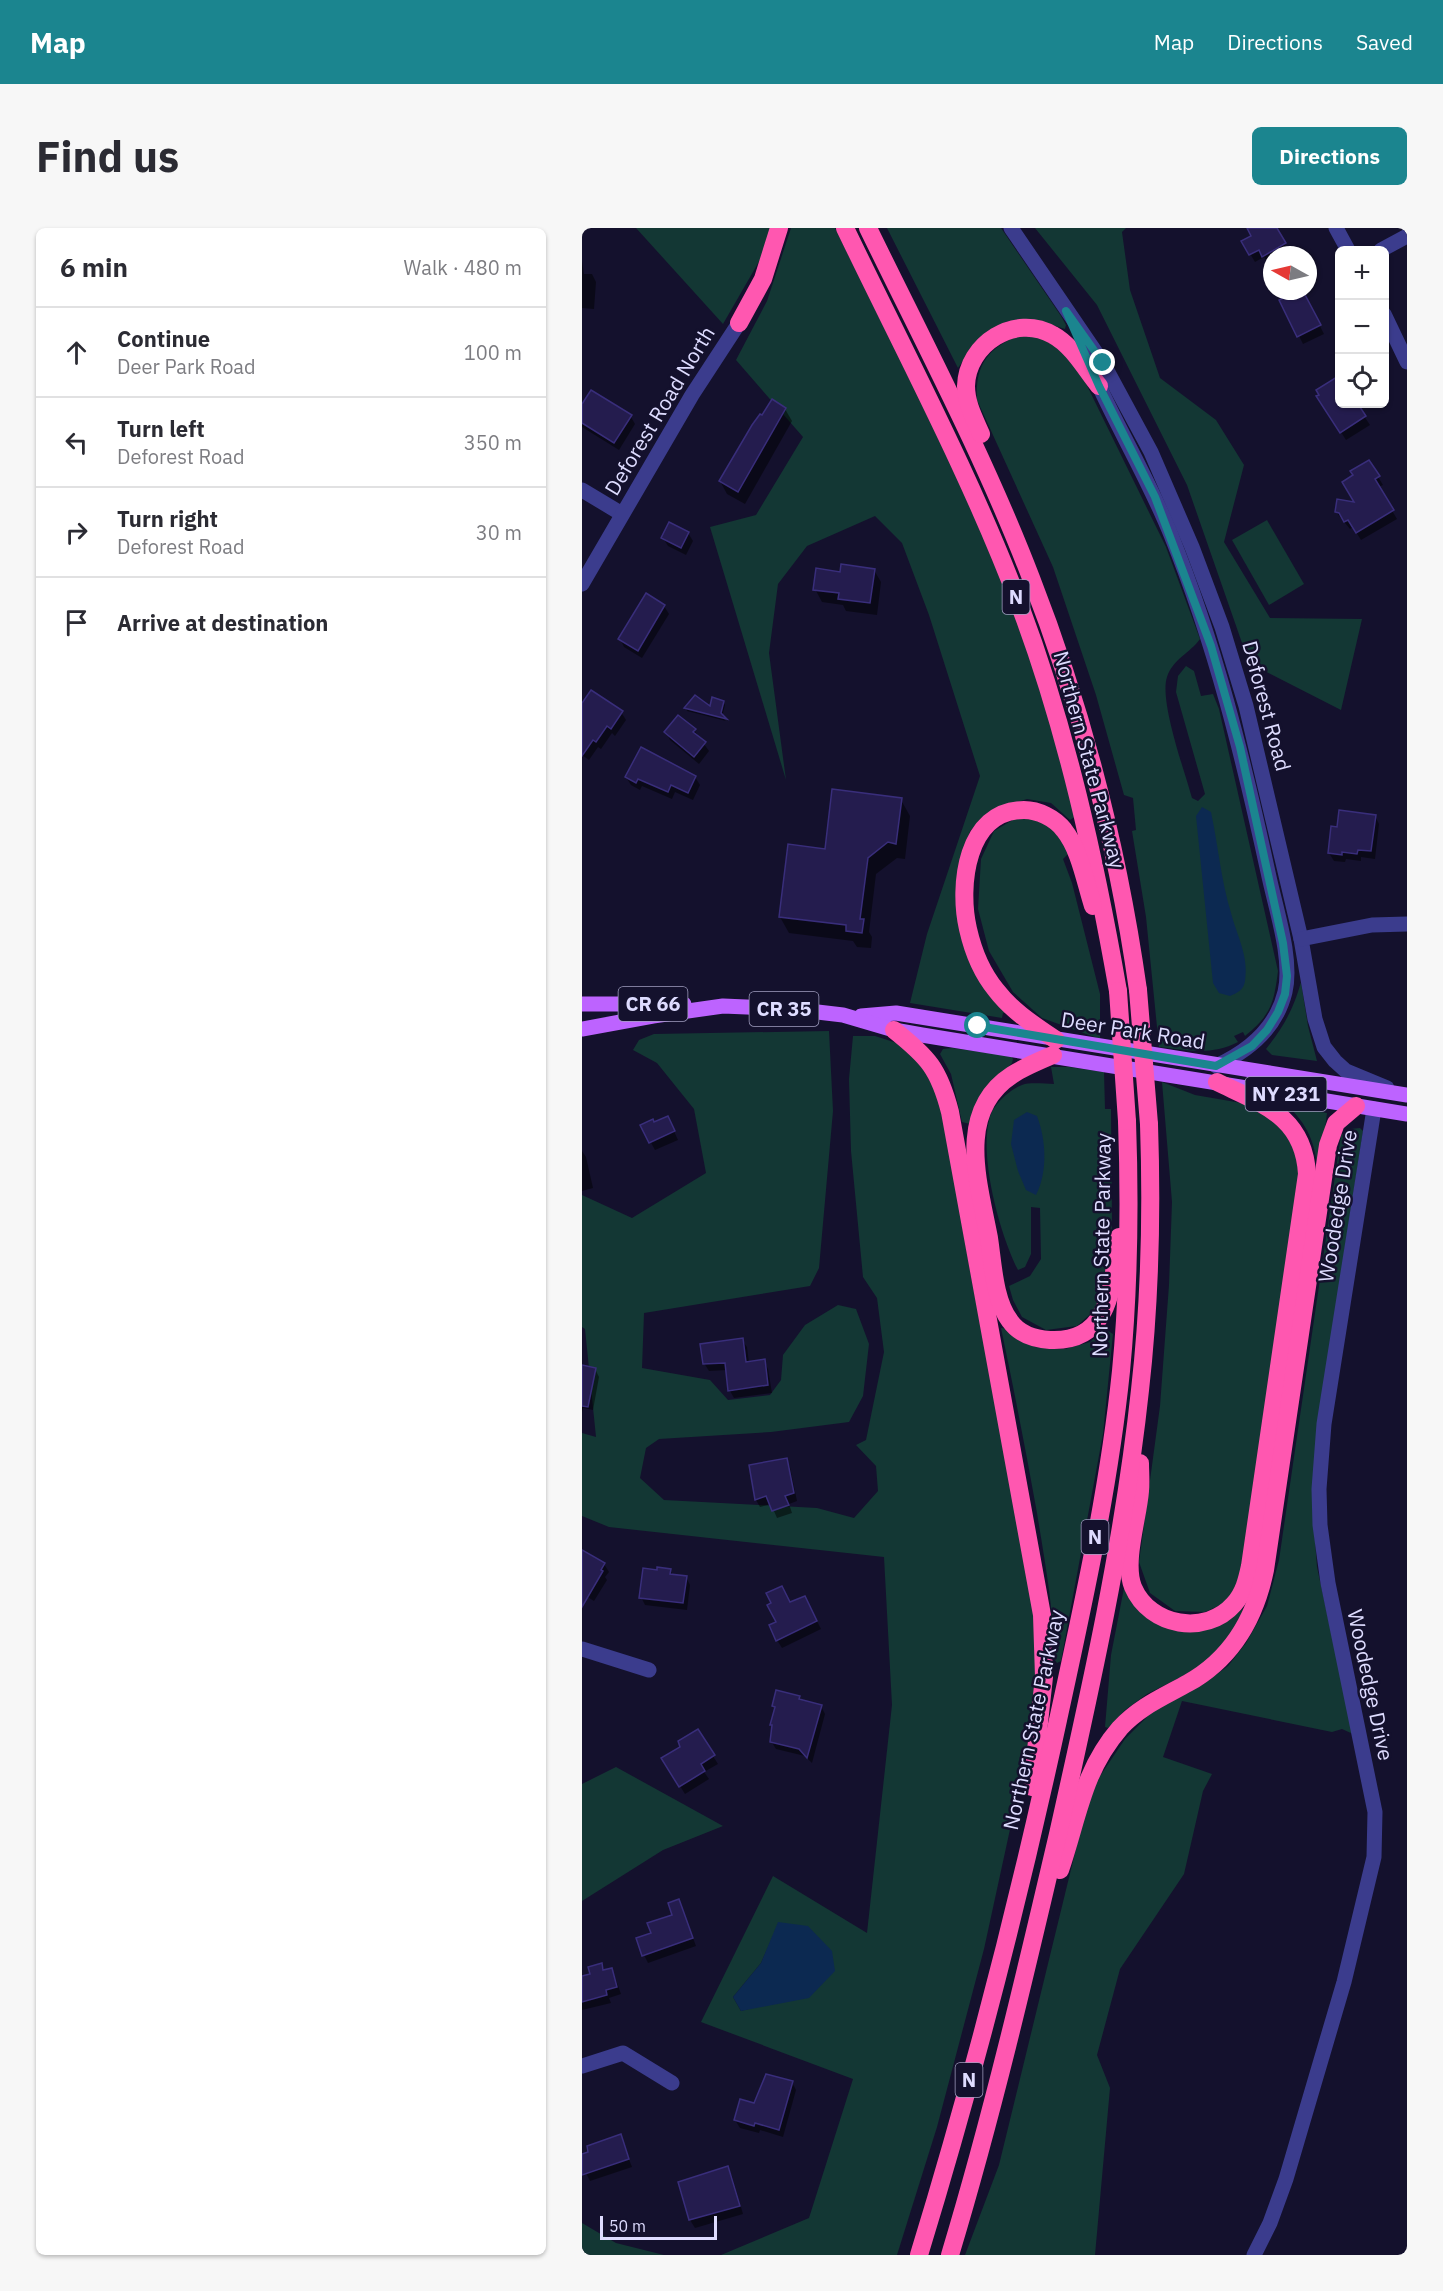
<!DOCTYPE html>
<meta charset="utf-8">
<style>
body{margin:0;font-family:"IBM Plex Sans",sans-serif;background:#f7f7f7;color:#2b2b33}
.controls{position:absolute;right:18px;top:18px;display:grid;overflow:hidden;border-radius:9px;box-shadow:0 2px 4px #0004}
.controls button{width:54px;height:54px;display:grid;place-items:center;padding:0;border:0;border-bottom:2px solid #e1e1e2;background:#fff;color:#2b2b33;font:30px sans-serif}
.compass{position:absolute;left:681px;top:18px;width:54px;height:54px;border-radius:50%;background:#fff;box-shadow:0 2px 4px #0004;rotate:278deg}
.scale{position:absolute;left:18px;bottom:15px;width:117px;box-sizing:border-box;padding-left:6px;border:3px solid #dedcff;border-top:0;font-size:16px;line-height:21px;white-space:nowrap;color:#dedcff;-webkit-text-stroke:4px #14112d;paint-order:stroke}
.stop{position:absolute;width:18px;height:18px;margin:-14px;border:4px solid #1b858f;border-radius:50%;background:#fff}
.stop.end{background:#1b858f;border-color:#fff;box-shadow:0 2px 6px #0008}
.list{margin:0;padding:0;list-style:none}
h2{display:flex;justify-content:space-between;align-items:center;height:78px;margin:0;padding:0 24px;font-size:26px}
h2 small{font-size:20px;font-weight:400;color:#7c7c81}
.list li{display:grid;grid-template-columns:39px 1fr auto;gap:18px;align-items:center;box-sizing:border-box;height:90px;padding:0 24px;border-top:2px solid #e1e1e2}
.list b{display:block;font-size:22px;white-space:nowrap}
.list p{margin:0;font-size:20px;white-space:nowrap;color:#7c7c81}
.list em{font-size:20px;font-style:normal;color:#7c7c81}
.icon{flex:none;width:33px;height:33px;fill:none;stroke:currentColor;stroke-width:2;stroke-linecap:round;stroke-linejoin:round}
.map{position:relative;flex:none;width:825px;height:2027px;overflow:hidden;border-radius:9px}
header{display:flex;align-items:center;gap:36px;box-sizing:border-box;height:84px;padding:0 30px;background:#1b858f;color:#fff}
header strong{font-size:28px}
nav{display:flex;gap:33px;margin-inline-start:auto;font-size:21px}
.intro{display:flex;align-items:center;justify-content:space-between;box-sizing:border-box;height:144px;padding:0 36px}
h1{margin:0;font-size:42px}
.button{padding:15px 27px;border-radius:9px;background:#1b858f;color:#fff;font-size:21px;font-weight:700}
main{display:flex;gap:36px;padding:0 36px}
aside{flex:1;background:#fff;border-radius:9px;box-shadow:0 2px 4px #0004}
.map>svg:first-child{display:block}
.green{fill:#133734;fill-rule:evenodd}
.water{fill:#0c2951}
.shadow{fill:#0007}
.building{fill:#241c4e;stroke:#392e7b;stroke-width:1.5}
.lines{fill:none;stroke-linecap:round;stroke-linejoin:round}
.minor{stroke:#3b3c8d;stroke-width:15}
.major{stroke:#bd63ff;stroke-width:15}
.highway{stroke:#ff57b0;stroke-width:18}
.highway-bridge{stroke:#ff57b0;stroke-width:18}
.route{stroke:#1b858f;stroke-width:8}
.labels{text-anchor:middle;stroke-width:5;stroke-linejoin:round;paint-order:stroke}
.shield{fill:#14112d;stroke:#a19fc0;stroke-width:1.5}
.shield-label{font-size:20px;font-weight:bold;fill:#dedcff}
.street-label{font-size:21px;fill:#dedcff;stroke:#14112d}
</style>
<header>
<strong>Map</strong>
<nav><a>Map</a><a>Directions</a><a>Saved</a></nav>
</header>
<div class="intro"><h1>Find us</h1><a class="button">Directions</a></div>
<main>
<aside>
<h2>6 min<small>Walk · 480 m</small></h2>
<ul class="list">
<li><svg class="icon" aria-label="ahead" viewBox="0 0 24 24"><path d="M12 20V5M6 11l6-6 6 6"/></svg><div><b>Continue</b><p>Deer Park Road</p></div><em>100 m</em></li>
<li><svg class="icon" aria-label="left" viewBox="0 0 24 24"><path d="M17 20v-9H6M10 6l-5 5 5 5"/></svg><div><b>Turn left</b><p>Deforest Road</p></div><em>350 m</em></li>
<li><svg class="icon" aria-label="right" viewBox="0 0 24 24"><path d="M7 20v-9h11M14 6l5 5-5 5"/></svg><div><b>Turn right</b><p>Deforest Road</p></div><em>30 m</em></li>
<li><svg class="icon" aria-label="arrive" viewBox="0 0 24 24"><path d="M6 21V4h12l-3 4 3 4H6"/></svg><div><b>Arrive at destination</b></div></li>
</ul>
</aside>
<div class="map">
<svg width="825" height="2027" viewBox="0 0 825 2027">
<rect width="100%" height="100%" fill="#14112d"/>
<g class="green">
<path d="M 54,0 L 189,0 L 179,30 L 141,96 Z"/>
<path d="M 209,0 L 253,0 C 327,151 407,300 461,460 C 475,502 483,546 494,588 L 488,592 L 469,575 L 445,571 L 408,583 L 388,603 L 380,630 L 379,685 L 428,784 L 421,785 L 420,790 L 328,775 L 345,706 L 398,548 L 347,387 L 320,315 L 293,288 L 225,318 L 196,356 L 187,425 L 204,552 L 128,299 L 174,287 L 221,209 L 154,132 L 185,73 Z"/>
<path d="M 305,0 L 419,0 L 479,88 L 484,97 L 483,101 L 454,92 L 426,93 L 407,102 L 388,123 L 376,140 Z"/>
<path d="M 453,0 L 544,0 L 540,4 L 548,62 L 578,150 L 634,192 L 662,237 L 642,314 L 688,390 L 780,391 L 759,482 L 667,435 L 605,257 L 515,77 Z"/>
<path d="M 436,108 C 465,107 472,115 493,133 L 584,319 L 618,411 C 608,425 591,431 585,449 C 577,473 603,544 610,570 L 616,573 L 623,566 L 594,464 L 596,448 L 604,438 L 612,443 L 619,468 L 631,466 L 637,481 L 696,743 C 692,775 689,787 663,808 L 661,804 L 652,808 L 656,814 C 630,828 604,822 577,819 L 564,689 L 550,603 L 554,602 L 551,570 L 542,567 L 514,467 L 471,339 L 395,172 C 393,139 404,121 436,108 Z"/>
<path d="M 685,292 L 722,356 L 687,377 L 650,312 Z"/>
<path d="M 434,590 L 459,591 L 476,603 L 487,625 L 481,631 L 490,655 L 518,766 L 518,811 L 460,790 L 431,764 L 407,723 L 396,681 L 399,631 L 412,603 Z"/>
<path d="M 719,754 L 726,798 L 735,833 L 690,827 L 684,821 C 702,798 711,782 719,754 Z"/>
<path d="M 247,803 L 251,883 L 237,1040 L 228,1058 L 62,1085 L 60,1140 L 128,1152 L 146,1172 L 188,1167 L 199,1152 L 201,1127 L 223,1097 L 256,1077 L 274,1081 L 287,1116 L 281,1168 L 267,1194 L 189,1204 L 77,1211 L 64,1220 L 58,1250 L 82,1272 L 235,1280 L 272,1290 L 296,1263 L 294,1238 L 274,1217 L 284,1212 L 302,1124 L 295,1070 L 281,1049 L 269,923 L 267,851 L 271,808 L 293,808 L 318,816 L 351,850 L 361,884 L 388,1043 L 452,1377 L 455,1435 L 447,1514 L 402,1721 L 355,1899 L 315,2027 L 139,2027 L 227,1990 L 271,1851 L 119,1794 L 191,1648 L 285,1705 L 310,1477 L 302,1329 L 27,1299 L 0,1288 L 0,1205 L 14,1209 L 3,1101 L 0,1099 L 0,967 L 50,990 L 124,945 L 112,881 L 75,835 L 51,822 L 57,812 L 72,806 ZM 197,1694 L 177,1778 L 159,1783 L 151,1769 L 179,1735 Z"/>
<path d="M 370,820 L 429,828 L 431,831 L 430,835 L 401,865 L 388,896 L 380,894 L 369,846 L 358,826 L 361,821 Z"/>
<path d="M 469,839 L 487,839 L 522,844 L 523,881 L 529,881 L 530,997 L 528,1047 L 515,1080 L 495,1098 L 464,1102 L 440,1089 L 431,1072 L 427,1058 L 448,1048 L 459,1031 L 458,980 L 449,979 L 449,1026 L 443,1039 L 436,1042 C 418,1007 396,927 408,889 C 411,877 428,861 440,857 C 448,854 463,856 472,856 Z"/>
<path d="M 580,854 L 613,867 L 671,877 L 711,910 L 719,936 L 662,1349 L 645,1374 L 623,1384 L 593,1383 L 568,1365 L 557,1334 L 578,1178 L 587,1057 L 590,974 Z"/>
<path d="M 707,879 L 745,885 L 737,948 C 733,918 729,901 707,879 Z"/>
<path d="M 778,900 L 781,903 L 736,1195 L 730,1272 L 735,1339 L 771,1506 L 760,1501 L 750,1504 L 600,1473 L 581,1529 L 630,1546 L 621,1563 L 602,1646 L 538,1741 L 515,1827 L 528,1860 L 513,2027 L 383,2027 L 417,1937 L 502,1588 L 516,1551 L 543,1511 L 570,1484 L 623,1455 L 646,1438 L 664,1415 L 685,1378 L 697,1332 L 759,907 L 768,901 Z"/>
<path d="M 419,1100 L 428,1101 L 453,1119 L 483,1121 L 508,1114 L 523,1101 L 531,1106 L 521,1206 L 479,1433 L 475,1435 L 472,1431 C 472,1381 463,1335 455,1285 C 444,1223 432,1162 419,1100 Z"/>
<path d="M 542,1360 L 548,1361 L 559,1380 L 643,1394 L 666,1377 L 668,1380 L 633,1429 L 597,1450 L 565,1466 L 543,1482 L 526,1500 L 523,1499 L 529,1427 Z"/>
<path d="M 34,1539 L 141,1598 L 81,1622 L 0,1673 L 0,1556 Z"/>
<path d="M 0,1995 L 34,2015 L 82,2027 L 0,2027 Z"/>
</g>
<g class="water">
<path d="M 620,579 L 629,584 C 636,617 639,652 649,685 C 655,708 667,728 663,753 C 662,762 655,765 648,768 L 637,765 L 631,755 L 614,588 Z"/>
<path d="M 445,884 L 455,888 C 464,912 466,943 454,967 L 444,962 L 436,943 L 429,916 L 432,892 Z"/>
<path d="M 196,1694 L 226,1698 L 250,1723 L 253,1743 L 227,1770 L 159,1783 L 151,1769 L 179,1735 Z"/>
</g>
<g class="shadow">
<path d="M 667,0 L 693,0 L 707,24 L 701,27 L 690,27 L 690,33 L 686,35 L 682,29 L 673,34 L 661,14 L 672,8 Z"/>
<path d="M 0,33 L 2,46 L 10,46 L 14,54 L 12,81 L 0,80 Z"/>
<path d="M 720,63 L 742,106 L 721,116 L 699,72 Z"/>
<path d="M 741,176 L 774,176 L 788,197 L 764,212 Z"/>
<path d="M 0,179 L 49,189 L 53,196 L 37,222 L 0,199 Z"/>
<path d="M 203,181 L 210,193 L 163,276 L 145,266 L 138,253 Z"/>
<path d="M 787,234 L 801,257 L 796,259 L 815,291 L 779,312 L 771,299 L 768,301 L 754,284 L 775,276 L 772,248 Z"/>
<path d="M 106,305 L 111,313 L 104,327 L 86,318 L 81,310 Z"/>
<path d="M 292,342 L 299,354 L 295,387 L 264,383 L 261,377 L 240,374 L 233,361 L 259,345 Z"/>
<path d="M 65,367 L 82,378 L 87,386 L 60,430 L 42,419 L 38,411 Z"/>
<path d="M 141,474 L 143,477 L 140,489 L 144,493 L 105,483 L 104,480 L 129,480 Z"/>
<path d="M 0,477 L 39,484 L 44,492 L 33,508 L 30,505 L 19,521 L 16,519 L 7,532 L 0,527 Z"/>
<path d="M 112,502 L 127,523 L 117,536 L 88,512 L 84,504 Z"/>
<path d="M 44,549 L 113,549 L 118,557 L 111,572 L 93,564 L 90,571 L 60,558 L 58,562 L 49,557 Z"/>
<path d="M 319,572 L 328,588 L 323,631 L 315,630 L 294,646 L 287,704 L 290,709 L 289,720 L 275,719 L 271,713 L 207,705 L 198,689 L 244,623 Z"/>
<path d="M 793,588 L 797,596 L 793,631 L 779,629 L 779,633 L 764,631 L 763,634 L 752,633 L 747,625 L 756,601 Z"/>
<path d="M 72,896 L 89,897 L 96,912 L 73,922 L 60,898 Z"/>
<path d="M 0,923 L 4,929 L 11,960 L 0,963 Z"/>
<path d="M 160,1112 L 165,1119 L 167,1135 L 182,1133 L 186,1141 L 190,1165 L 152,1170 L 148,1163 L 145,1142 L 127,1143 L 122,1135 Z"/>
<path d="M 0,1139 L 13,1141 L 17,1149 L 11,1182 L 1,1180 L 0,1184 Z"/>
<path d="M 204,1231 L 208,1239 L 215,1273 L 207,1276 L 210,1285 L 195,1290 L 189,1276 L 178,1279 L 174,1272 L 168,1238 Z"/>
<path d="M 0,1329 L 22,1336 L 27,1344 L 23,1349 L 25,1352 L 12,1373 L 4,1368 L 0,1371 Z"/>
<path d="M 88,1342 L 91,1347 L 104,1349 L 108,1357 L 105,1382 L 63,1377 L 59,1369 L 77,1343 Z"/>
<path d="M 207,1375 L 227,1377 L 239,1401 L 200,1420 L 195,1412 L 196,1395 Z"/>
<path d="M 218,1469 L 220,1473 L 239,1478 L 243,1486 L 230,1535 L 223,1528 L 194,1521 L 189,1513 L 194,1482 L 192,1478 Z"/>
<path d="M 115,1503 L 136,1536 L 122,1544 L 127,1551 L 103,1566 L 81,1531 L 99,1519 Z"/>
<path d="M 97,1673 L 114,1718 L 66,1735 L 62,1727 L 71,1706 L 92,1688 Z"/>
<path d="M 19,1737 L 23,1743 L 30,1741 L 39,1766 L 27,1770 L 29,1775 L 0,1782 L 0,1749 L 10,1747 Z"/>
<path d="M 210,1854 L 214,1862 L 201,1909 L 178,1902 L 177,1905 L 158,1900 L 153,1892 L 173,1877 Z"/>
<path d="M 38,1908 L 50,1939 L 8,1953 L 0,1937 L 0,1927 Z"/>
<path d="M 146,1940 L 150,1948 L 161,1986 L 113,2000 L 108,1992 L 98,1955 Z"/>
</g>
<g class="building">
<path d="M 665,0 L 695,0 L 704,15 L 680,29 L 677,22 L 667,27 L 659,13 L 669,8 Z"/>
<path d="M 715,63 L 721,63 L 739,97 L 715,109 L 697,72 Z"/>
<path d="M 758,147 L 758,176 L 776,176 L 784,188 L 758,205 L 734,168 L 737,167 L 734,162 Z"/>
<path d="M 9,162 L 50,187 L 32,215 L 0,195 L 0,176 Z"/>
<path d="M 190,171 L 204,180 L 156,264 L 137,253 L 170,197 L 178,186 L 180,187 Z"/>
<path d="M 787,232 L 798,248 L 793,251 L 812,282 L 774,305 L 766,292 L 762,294 L 757,285 L 753,284 L 755,271 L 772,274 L 760,254 L 771,247 L 768,243 Z"/>
<path d="M 87,294 L 107,304 L 99,320 L 79,310 Z"/>
<path d="M 259,336 L 293,341 L 288,375 L 256,371 L 257,365 L 231,362 L 234,340 L 258,344 Z"/>
<path d="M 64,365 L 83,377 L 56,423 L 36,411 Z"/>
<path d="M 9,462 L 41,483 L 29,501 L 25,498 L 14,514 L 11,512 L 0,528 L 0,475 Z"/>
<path d="M 113,467 L 128,478 L 130,469 L 142,473 L 139,485 L 145,491 L 102,480 Z"/>
<path d="M 96,487 L 114,501 L 111,504 L 124,514 L 112,529 L 82,504 Z"/>
<path d="M 59,519 L 114,548 L 106,565 L 89,557 L 86,564 L 56,551 L 54,555 L 43,549 Z"/>
<path d="M 250,561 L 320,570 L 314,616 L 306,614 L 286,630 L 278,691 L 282,691 L 280,705 L 264,703 L 264,697 L 197,689 L 206,616 L 243,621 Z"/>
<path d="M 757,582 L 794,587 L 789,623 L 776,622 L 775,626 L 760,624 L 760,627 L 746,625 L 749,598 L 755,599 Z"/>
<path d="M 86,888 L 93,903 L 67,915 L 58,897 L 71,891 L 72,894 Z"/>
<path d="M 161,1110 L 164,1134 L 183,1131 L 186,1157 L 146,1163 L 143,1135 L 121,1136 L 118,1116 Z"/>
<path d="M 0,1137 L 14,1140 L 6,1179 L 0,1178 Z"/>
<path d="M 205,1230 L 212,1265 L 203,1268 L 207,1277 L 190,1283 L 184,1268 L 173,1272 L 167,1237 Z"/>
<path d="M 0,1322 L 23,1335 L 19,1342 L 21,1343 L 0,1379 Z"/>
<path d="M 75,1339 L 89,1341 L 88,1346 L 105,1348 L 101,1375 L 57,1370 L 61,1340 L 75,1342 Z"/>
<path d="M 200,1358 L 208,1374 L 223,1368 L 235,1393 L 194,1413 L 187,1397 L 194,1394 L 185,1377 L 189,1375 L 184,1365 Z"/>
<path d="M 194,1462 L 218,1468 L 217,1471 L 240,1477 L 225,1530 L 217,1521 L 188,1514 L 190,1497 L 188,1497 L 193,1479 L 190,1478 Z"/>
<path d="M 116,1501 L 133,1527 L 119,1536 L 123,1543 L 97,1559 L 79,1530 L 98,1519 L 96,1513 Z"/>
<path d="M 97,1671 L 111,1710 L 60,1728 L 54,1710 L 69,1705 L 65,1695 L 90,1687 L 86,1675 Z"/>
<path d="M 20,1735 L 21,1742 L 30,1740 L 35,1759 L 24,1762 L 25,1767 L 0,1774 L 0,1748 L 8,1746 L 6,1739 Z"/>
<path d="M 184,1846 L 211,1853 L 197,1902 L 173,1895 L 172,1898 L 152,1892 L 158,1871 L 172,1875 Z"/>
<path d="M 39,1906 L 47,1931 L 0,1947 L 0,1926 L 6,1924 L 5,1918 Z"/>
<path d="M 146,1938 L 158,1978 L 107,1992 L 96,1954 Z"/>
</g>
<g class="lines">
<g class="minor">
<path d="M 429,0 L 521,135 L 569,224 L 610,319 L 640,399 L 664,478 L 719,711 L 733,791 L 742,819 L 753,833 L 764,843 L 805,860"/>
<path d="M 754,0 L 766,22"/>
<path d="M 799,22 L 825,8"/>
<path d="M 802,86 L 825,134"/>
<path d="M 512,147 C 536,201 567,252 589,307 C 633,416 661,529 686,644 C 693,679 711,730 703,764 C 694,801 667,823 634,838"/>
<path d="M 0,262 L 40,286"/>
<path d="M 0,356 L 110,167 L 157,95"/>
<path d="M 719,711 L 790,697 L 825,696"/>
<path d="M 0,1421 L 67,1442"/>
<path d="M 0,1838 L 41,1825 L 90,1855"/>
<path d="M 672,2027 L 688,1995 L 704,1951 L 762,1754 L 792,1629 L 793,1584 L 746,1355 L 738,1297 L 737,1261 L 742,1196 L 792,881"/>
</g>
<g class="major">
<path d="M 0,776 L 102,776"/>
<path d="M 279,788 L 314,785 L 825,867"/>
<path d="M 0,801 L 71,788 L 141,778 L 210,781 L 261,787 L 312,802 L 340,807 L 825,886"/>
</g>
<g class="highway">
<path d="M 263,0 C 323,125 389,248 438,378 C 485,503 513,632 536,763"/>
<path d="M 286,0 C 342,115 403,230 449,350 C 501,483 536,621 556,762"/>
<path d="M 157,95 L 181,51 L 197,0"/>
<path d="M 399,206 C 392,190 384,175 384,158 C 385,116 433,85 471,107 C 490,117 504,142 517,158"/>
<path d="M 312,802 C 346,829 357,841 368,884 L 460,1387 L 462,1449 L 450,1559"/>
<path d="M 474,812 C 452,797 430,783 414,762 C 400,745 391,723 386,701 C 376,658 384,582 442,582 C 456,582 473,590 482,602 C 498,622 503,653 511,678"/>
<path d="M 471,827 C 457,833 442,839 430,847 C 373,884 397,956 407,1010 C 411,1036 412,1072 428,1093 C 437,1106 453,1111 468,1112 C 531,1115 530,1053 537,1009"/>
<path d="M 558,1235 C 558,1244 559,1254 558,1263 C 556,1290 541,1334 551,1359 C 568,1399 624,1408 652,1376 C 662,1365 665,1352 668,1338 L 725,946 C 722,888 680,876 635,854"/>
<path d="M 478,1642 C 496,1590 500,1544 538,1500 C 557,1479 581,1469 606,1455 C 649,1431 673,1390 683,1342 L 746,917 L 754,895 L 774,878"/>
<path d="M 337,2027 C 391,1851 437,1672 476,1492 C 501,1377 527,1260 539,1143 C 547,1060 548,977 545,893"/>
<path d="M 368,2027 C 410,1888 443,1747 476,1606 C 509,1459 542,1312 558,1162 C 568,1074 570,984 567,896"/>
</g>
<g class="highway-bridge">
<path d="M 556,762 L 567,896"/>
<path d="M 536,763 L 545,893"/>
</g>
</g>
<g class="lines">
<path class="route" d="M 396,798 L 634,838 L 670,818 L 685,802 L 696,784 L 703,766 L 705,748 L 701,715 L 658,519 L 629,418 L 573,269 L 517,158 L 484,83 L 521,135"/>
</g>
<g class="labels">
<g class="shield">
<rect x="420.5" y="352" width="27" height="34" rx="4.5"/>
<rect x="36.5" y="759" width="69" height="34" rx="4.5"/>
<rect x="167.5" y="764" width="69" height="34" rx="4.5"/>
<rect x="663.5" y="849" width="81" height="34" rx="4.5"/>
<rect x="499.5" y="1292" width="27" height="34" rx="4.5"/>
<rect x="373.5" y="1835" width="27" height="34" rx="4.5"/>
</g>
<g class="shield-label">
<text x="434" y="376">N</text>
<text x="71" y="783">CR 66</text>
<text x="202" y="788">CR 35</text>
<text x="704" y="873">NY 231</text>
<text x="513" y="1316">N</text>
<text x="387" y="1859">N</text>
</g>
<g class="street-label">
<text transform="translate(78 183) rotate(-59)" y="7">Deforest Road North</text>
<text transform="translate(684 478) rotate(75)" y="7">Deforest Road</text>
<text transform="translate(507 532) rotate(75)" y="7">Northern State Parkway</text>
<text transform="translate(551 803) rotate(9)" y="7">Deer Park Road</text>
<text transform="translate(756 978) rotate(-81)" y="7">Woodedge Drive</text>
<text transform="translate(520 1017) rotate(-89)" y="7">Northern State Parkway</text>
<text transform="translate(788 1457) rotate(78)" y="7">Woodedge Drive</text>
<text transform="translate(452 1492) rotate(-78)" y="7">Northern State Parkway</text>
</g>
</g>
</svg>
<div class="controls">
<button>+</button>
<button>−</button>
<button><svg class="icon" aria-label="locate" viewBox="0 0 24 24"><circle cx="12" cy="12" r="6"/><path d="M12 2v4M12 18v4M2 12h4M18 12h4"/></svg></button>
</div>
<svg class="compass" viewBox="-18 -18 36 36"><path d="M0-13l5 13h-10z" fill="#e53935"/><path d="M0 13l5-13h-10z" fill="#7c7c81"/></svg>
<div class="scale">50 m</div>
<div class="stop" style="left:396px;top:798px"></div>
<div class="stop end" style="left:521px;top:135px"></div>
</div>
</main>
